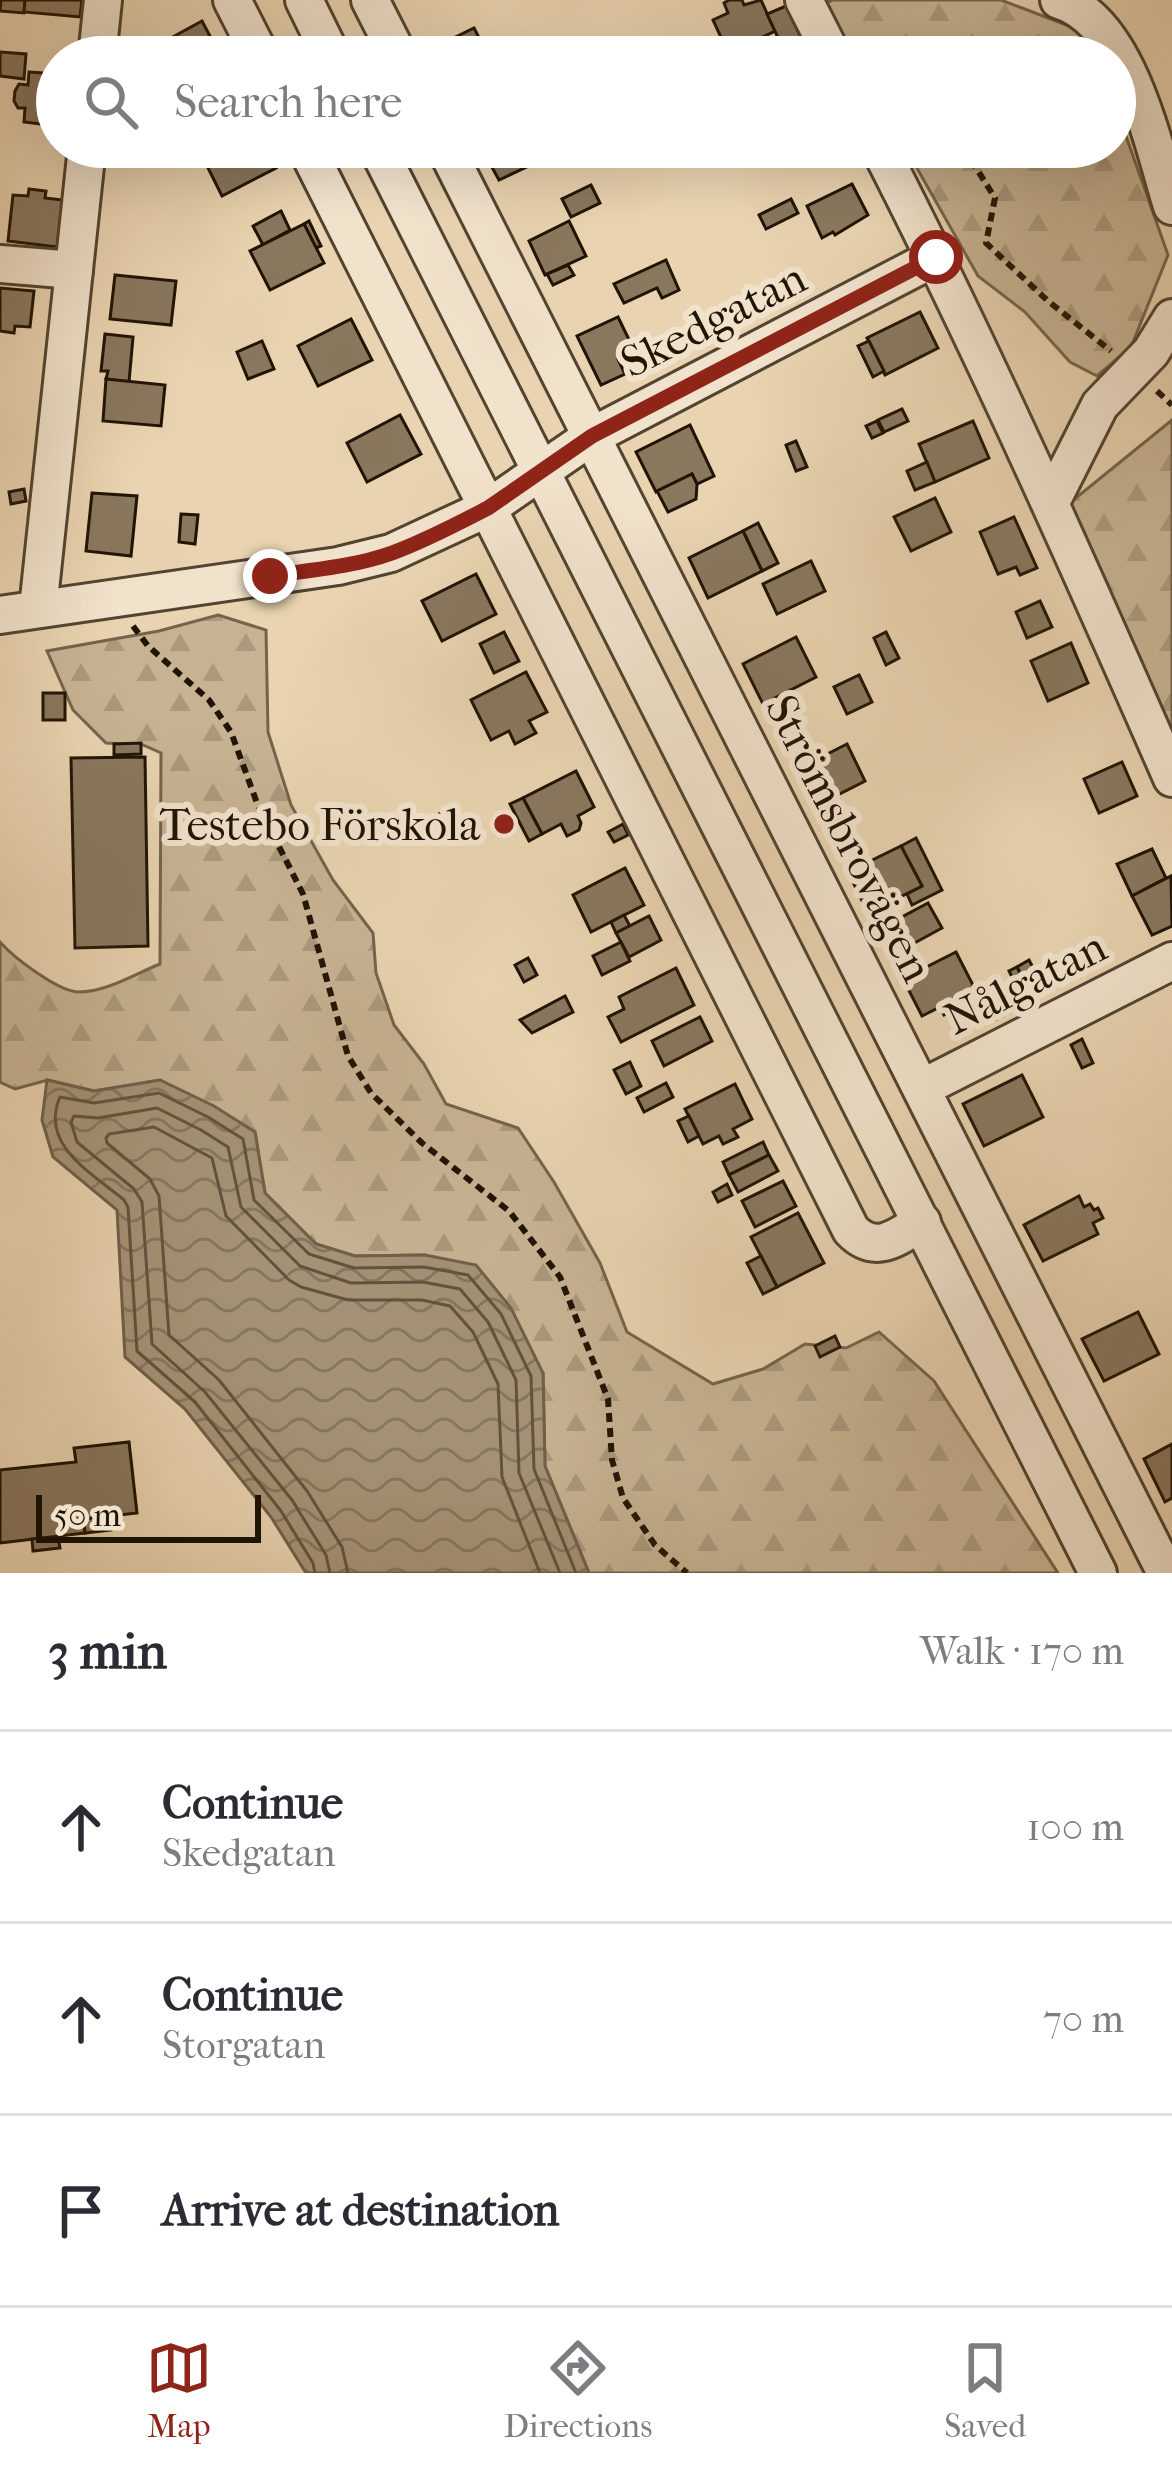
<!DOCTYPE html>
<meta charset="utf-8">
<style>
body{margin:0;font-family:"IM FELL French Canon",serif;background:#f7f7f7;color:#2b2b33}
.scale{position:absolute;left:36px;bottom:30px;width:225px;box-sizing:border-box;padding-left:12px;border:6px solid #201405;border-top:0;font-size:33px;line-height:42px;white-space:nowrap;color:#201405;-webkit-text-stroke:9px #f1e2cc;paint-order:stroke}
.stop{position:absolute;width:36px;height:36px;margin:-27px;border:9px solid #8f2418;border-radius:50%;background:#fff}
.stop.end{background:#8f2418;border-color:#fff;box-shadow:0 3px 12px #0008}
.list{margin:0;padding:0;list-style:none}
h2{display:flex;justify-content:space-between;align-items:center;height:156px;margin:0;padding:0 48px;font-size:51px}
h2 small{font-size:39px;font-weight:400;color:#7c7c81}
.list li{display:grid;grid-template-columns:78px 1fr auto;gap:36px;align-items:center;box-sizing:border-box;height:192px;padding:0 48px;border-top:3px solid #e1e1e2}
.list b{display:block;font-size:45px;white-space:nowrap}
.list p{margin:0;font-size:39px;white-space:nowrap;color:#7c7c81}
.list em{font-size:39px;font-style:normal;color:#7c7c81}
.icon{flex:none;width:66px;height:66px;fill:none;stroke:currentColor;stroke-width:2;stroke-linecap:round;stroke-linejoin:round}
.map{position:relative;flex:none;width:1172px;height:1573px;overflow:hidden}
.search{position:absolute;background:#fff;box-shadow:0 12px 48px #0002;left:36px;right:36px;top:36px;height:132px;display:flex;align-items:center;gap:30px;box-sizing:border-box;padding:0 42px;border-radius:66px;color:#7c7c81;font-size:45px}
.sheet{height:732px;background:#fff}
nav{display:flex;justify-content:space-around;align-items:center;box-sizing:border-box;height:168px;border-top:3px solid #e1e1e2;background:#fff;font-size:33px;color:#7c7c81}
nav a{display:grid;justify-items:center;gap:6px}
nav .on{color:#8f2418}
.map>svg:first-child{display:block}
.forest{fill:url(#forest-firs);stroke:#74644c;stroke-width:3}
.water{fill:url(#water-waves);stroke:#706049;stroke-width:3}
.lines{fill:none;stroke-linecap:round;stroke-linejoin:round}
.shore{stroke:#62533e;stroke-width:3}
.building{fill:#89775e;stroke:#201405;stroke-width:3}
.minor-casing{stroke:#524430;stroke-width:42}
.path{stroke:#201405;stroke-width:6;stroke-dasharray:9 6;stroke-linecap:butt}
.minor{stroke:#f1e2cc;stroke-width:36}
.route{stroke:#8f2418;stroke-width:15}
.poi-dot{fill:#8f2418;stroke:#f1e2cc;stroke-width:4.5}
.labels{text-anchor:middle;stroke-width:12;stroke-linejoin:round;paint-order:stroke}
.street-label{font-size:45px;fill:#201405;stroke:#f1e2cc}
.poi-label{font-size:45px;fill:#201405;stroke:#f1e2cc;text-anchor:end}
</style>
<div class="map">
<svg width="1172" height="1573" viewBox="0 0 1172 1573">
<defs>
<pattern id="forest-firs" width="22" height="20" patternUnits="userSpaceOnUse" patternTransform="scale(3)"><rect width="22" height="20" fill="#c7b393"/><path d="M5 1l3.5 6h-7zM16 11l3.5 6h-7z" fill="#ab997d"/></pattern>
<pattern id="water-waves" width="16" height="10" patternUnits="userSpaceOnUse" patternTransform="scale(3)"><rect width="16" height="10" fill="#a59276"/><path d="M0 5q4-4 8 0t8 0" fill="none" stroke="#86765f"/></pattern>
</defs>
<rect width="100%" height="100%" fill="#e9d3b0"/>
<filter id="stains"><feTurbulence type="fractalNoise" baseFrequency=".00167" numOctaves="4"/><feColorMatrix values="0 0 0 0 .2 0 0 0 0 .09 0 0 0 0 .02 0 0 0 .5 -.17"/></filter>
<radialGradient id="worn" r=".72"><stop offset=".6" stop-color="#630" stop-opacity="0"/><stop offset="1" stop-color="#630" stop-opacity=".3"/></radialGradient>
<g class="forest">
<path d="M 833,0 L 1001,0 L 1090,34 L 1098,57 L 855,57 L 825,3 Z"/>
<path d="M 1115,105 L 1168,255 L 1131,347 L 1097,376 L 1070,362 L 1025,312 L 978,276 L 905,147 L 1115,147 Z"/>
<path d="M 1172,420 L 1172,730 L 1066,506 Z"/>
<path d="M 218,615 L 266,630 L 268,732 L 291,805 L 333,880 L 373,933 L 376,973 L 394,1025 L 424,1064 L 446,1104 L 518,1128 L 554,1182 L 600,1263 L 627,1332 L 713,1384 L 763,1369 L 805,1344 L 846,1348 L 879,1332 L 934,1381 L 1058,1573 L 589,1573 L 545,1466 L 543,1373 L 425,1255 L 355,1256 L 316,1244 L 265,1193 L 255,1132 L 160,1080 L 94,1091 L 48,1080 L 15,1089 L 0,1082 L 0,942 C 14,958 59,992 79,992 C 106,992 135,974 160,964 L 161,753 L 143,745 L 106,743 L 73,710 L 47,651 L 159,631 Z"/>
</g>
<path class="water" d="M 47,1080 L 94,1091 L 160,1080 L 214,1106 L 255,1132 L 265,1193 L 316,1244 L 355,1256 L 425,1255 L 476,1265 L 511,1308 L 543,1373 L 545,1466 L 589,1573 L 306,1573 L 271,1517 L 185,1409 L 125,1357 L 117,1210 L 53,1157 L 42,1120 Z"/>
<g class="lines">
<g class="shore">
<path d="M 315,1573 L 313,1563 L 281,1511 L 195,1402 L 137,1351 L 128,1207 L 124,1200 C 92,1173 39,1145 60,1097 L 94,1103 L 159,1093 L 208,1117 L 243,1139 L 254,1200 L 309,1254 L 354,1268 L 424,1267 L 468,1275 L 501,1314 L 531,1376 L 534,1469 L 576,1573"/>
<path d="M 330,1573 L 326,1555 L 292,1500 L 205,1392 L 152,1344 L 142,1202 L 134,1189 L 77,1142 L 71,1122 L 74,1116 L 98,1118 L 157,1108 L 201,1130 L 228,1147 L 241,1207 L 300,1266 L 351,1283 L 423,1282 L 460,1289 L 488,1322 L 516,1380 L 519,1473 L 560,1573"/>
<path d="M 348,1573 L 342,1547 L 307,1491 L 219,1380 L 169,1335 L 159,1196 L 150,1179 L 107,1143 L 106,1138 L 109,1134 L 154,1127 L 212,1158 L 226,1216 L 289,1280 L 301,1287 L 348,1300 L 422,1300 L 450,1306 L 473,1332 L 498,1384 L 502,1477 L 540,1573"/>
</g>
</g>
<g class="building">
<path d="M 1,0 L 25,0 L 24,13 L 0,11 Z"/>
<path d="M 25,0 L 82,0 L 80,17 L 24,12 Z"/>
<path d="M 729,0 L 742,0 L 744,5 L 761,0 L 775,31 L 757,40 L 765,57 L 730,57 L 713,20 L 728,13 L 724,3 Z"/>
<path d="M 786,6 L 804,44 L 785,53 L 767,14 Z"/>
<path d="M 202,21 L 221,57 L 152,57 L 149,50 Z"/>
<path d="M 474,28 L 489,57 L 436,57 L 431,49 Z"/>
<path d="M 0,52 L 26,54 L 24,79 L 0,76 Z"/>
<path d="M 29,72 L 57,74 L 57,126 L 24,122 L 25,108 L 18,108 L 14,101 L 15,91 L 19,84 L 28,85 Z"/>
<path d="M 219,147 L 265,147 L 276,168 L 222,196 L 202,156 Z"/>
<path d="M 481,147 L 529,147 L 537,162 L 499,180 Z"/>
<path d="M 777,147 L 805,147 L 782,158 Z"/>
<path d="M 852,184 L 868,215 L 835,235 L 833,232 L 822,238 L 807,206 Z"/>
<path d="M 591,185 L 600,203 L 571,217 L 562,199 Z"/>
<path d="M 29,189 L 46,191 L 45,198 L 63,200 L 57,247 L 8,241 L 13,195 L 28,196 Z"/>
<path d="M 791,199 L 798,213 L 766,229 L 759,215 Z"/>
<path d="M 281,211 L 290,230 L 263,245 L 253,226 Z"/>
<path d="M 309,221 L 321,246 L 316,248 L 304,224 Z"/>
<path d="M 569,221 L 586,256 L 545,275 L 529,241 Z"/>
<path d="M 304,224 L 324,263 L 270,290 L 250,251 Z"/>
<path d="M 666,260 L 679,290 L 662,298 L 657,288 L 624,303 L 614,284 Z"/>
<path d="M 568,265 L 574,275 L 553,285 L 547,274 Z"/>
<path d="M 115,275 L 176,281 L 171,325 L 110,319 Z"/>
<path d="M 0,288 L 34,291 L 30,327 L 15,326 L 14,333 L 0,331 Z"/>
<path d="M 920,312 L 938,348 L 885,375 L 867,338 Z"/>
<path d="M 618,317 L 635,352 L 618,359 L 625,374 L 601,385 L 577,336 Z"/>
<path d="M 351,319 L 372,360 L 318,386 L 298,346 Z"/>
<path d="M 105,334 L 133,337 L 129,382 L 106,379 L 108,371 L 101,371 Z"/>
<path d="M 262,341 L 274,369 L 248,379 L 237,352 Z"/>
<path d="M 869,341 L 884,371 L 873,377 L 858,346 Z"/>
<path d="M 106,379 L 165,385 L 161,426 L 103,421 Z"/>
<path d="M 902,409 L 908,421 L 884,432 L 878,420 Z"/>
<path d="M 400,415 L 421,454 L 367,482 L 347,443 Z"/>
<path d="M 877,421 L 883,433 L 872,438 L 866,426 Z"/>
<path d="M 973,421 L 989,458 L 935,482 L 919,444 Z"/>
<path d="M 690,425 L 714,476 L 697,484 L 692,474 L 656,492 L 636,452 Z"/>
<path d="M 796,441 L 807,467 L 796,471 L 786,445 Z"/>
<path d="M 927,462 L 935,482 L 915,490 L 907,471 Z"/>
<path d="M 692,474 L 697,484 L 696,499 L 668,512 L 657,491 Z"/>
<path d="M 24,489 L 26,501 L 11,504 L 9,492 Z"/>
<path d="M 92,493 L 137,496 L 131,556 L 86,551 Z"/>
<path d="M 935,498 L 951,532 L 911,551 L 894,517 Z"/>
<path d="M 181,514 L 198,515 L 195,544 L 179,542 Z"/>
<path d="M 1014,517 L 1037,568 L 1020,575 L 1016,567 L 998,574 L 980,532 Z"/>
<path d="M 758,523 L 778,563 L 762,571 L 743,531 Z"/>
<path d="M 743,531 L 762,571 L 708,598 L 689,558 Z"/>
<path d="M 811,561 L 825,591 L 777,614 L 763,584 Z"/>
<path d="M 476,574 L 496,614 L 442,641 L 422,601 Z"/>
<path d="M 1040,601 L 1052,627 L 1027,638 L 1016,612 Z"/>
<path d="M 504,632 L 519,661 L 494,673 L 480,644 Z"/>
<path d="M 886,632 L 899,658 L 886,665 L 874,638 Z"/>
<path d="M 796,637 L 816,677 L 763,704 L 743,664 Z"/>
<path d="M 1071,643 L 1088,683 L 1048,701 L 1031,661 Z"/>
<path d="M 526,672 L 547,712 L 529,721 L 536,733 L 515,744 L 509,731 L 491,740 L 471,700 Z"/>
<path d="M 859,675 L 872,702 L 847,714 L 834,687 Z"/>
<rect x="43" y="693" width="22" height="27"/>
<path d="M 141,743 L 141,754 L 114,755 L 114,744 Z"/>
<path d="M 847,744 L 865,781 L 814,807 L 796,770 Z"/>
<path d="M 145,757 L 148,946 L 75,948 L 71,758 Z"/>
<path d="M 1122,762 L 1137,796 L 1099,813 L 1084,779 Z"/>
<path d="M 576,771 L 594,807 L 578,816 L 581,823 L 579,830 L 567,836 L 561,824 L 542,834 L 523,798 Z"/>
<path d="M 523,798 L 542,834 L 529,841 L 510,804 Z"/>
<path d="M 439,814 L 448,830 L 439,834 L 431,818 Z"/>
<path d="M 623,824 L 628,835 L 614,842 L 608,832 Z"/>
<path d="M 916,838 L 942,890 L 912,905 L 907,894 L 922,886 L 901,846 Z"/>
<path d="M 901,846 L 922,886 L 868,913 L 848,872 Z"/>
<path d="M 1152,849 L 1166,878 L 1132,896 L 1117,864 Z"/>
<path d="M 625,868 L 644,905 L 591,932 L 573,895 Z"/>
<path d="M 1171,876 L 1172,926 L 1152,935 L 1132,896 Z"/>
<path d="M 928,903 L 942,928 L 900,951 L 887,925 Z"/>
<path d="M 624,915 L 630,926 L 616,933 L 611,922 Z"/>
<path d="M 649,916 L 661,940 L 629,957 L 616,933 Z"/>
<path d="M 621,942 L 630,961 L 602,975 L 593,956 Z"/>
<path d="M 956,952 L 975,989 L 957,998 L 961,1006 L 944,1015 L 940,1007 L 922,1016 L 903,979 Z"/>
<path d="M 528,958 L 537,975 L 524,982 L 515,965 Z"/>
<path d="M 1029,960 L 1038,977 L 1025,984 L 1017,967 Z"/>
<path d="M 1017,967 L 1025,984 L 1017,987 L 1009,971 Z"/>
<path d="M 676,968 L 694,1005 L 621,1042 L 608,1017 L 624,1009 L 619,997 Z"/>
<path d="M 565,996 L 573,1012 L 532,1033 L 520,1020 Z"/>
<path d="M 1009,999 L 1015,1010 L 990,1022 L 984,1011 Z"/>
<path d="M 700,1017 L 712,1041 L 664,1066 L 652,1041 Z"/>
<path d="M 1082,1039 L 1093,1063 L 1082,1068 L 1071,1045 Z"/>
<path d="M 630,1062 L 641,1086 L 626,1094 L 614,1070 Z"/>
<path d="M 1022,1075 L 1043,1117 L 984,1146 L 963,1104 Z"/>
<path d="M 666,1083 L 673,1097 L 644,1112 L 637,1098 Z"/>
<path d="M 735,1084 L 752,1119 L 733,1129 L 738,1137 L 723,1144 L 719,1136 L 703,1144 L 685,1109 Z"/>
<path d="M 689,1116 L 699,1136 L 688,1142 L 678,1121 Z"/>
<path d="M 763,1142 L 769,1155 L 729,1175 L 723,1162 Z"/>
<path d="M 769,1155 L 778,1171 L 738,1192 L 729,1175 Z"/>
<path d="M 783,1181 L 796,1206 L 755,1227 L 742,1201 Z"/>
<path d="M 727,1184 L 732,1195 L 718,1202 L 713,1192 Z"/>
<path d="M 1079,1196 L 1084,1207 L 1090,1204 L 1094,1210 L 1098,1208 L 1103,1218 L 1093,1223 L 1098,1234 L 1043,1261 L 1024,1225 Z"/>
<path d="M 798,1213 L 824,1263 L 777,1287 L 751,1237 Z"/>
<path d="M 761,1256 L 777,1287 L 763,1294 L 747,1263 Z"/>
<path d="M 1138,1312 L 1159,1354 L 1104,1381 L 1082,1339 Z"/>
<path d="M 835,1336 L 840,1347 L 820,1357 L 815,1346 Z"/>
<path d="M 129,1442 L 137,1513 L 84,1519 L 85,1533 L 0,1543 L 0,1470 L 76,1462 L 74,1448 Z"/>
<path d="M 1172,1444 L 1172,1498 L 1165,1502 L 1144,1459 Z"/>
<path d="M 110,1516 L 111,1530 L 85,1533 L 84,1519 Z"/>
<path d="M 58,1537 L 60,1548 L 33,1551 L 32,1539 Z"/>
</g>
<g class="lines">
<g class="minor-casing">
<g id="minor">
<path d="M 232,0 L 261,57"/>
<path d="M 304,0 L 332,57"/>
<path d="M 370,0 L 399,57"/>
<path d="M 804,0 L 833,57"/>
<path d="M 1059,0 C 1128,20 1153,145 1172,206"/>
<path d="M 97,57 L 103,0"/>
<path d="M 306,147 L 851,1230 C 876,1256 897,1237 922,1222"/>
<path d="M 377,147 L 1098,1573"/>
<path d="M 445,147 L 1166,1573"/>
<path d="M 879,147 C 985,354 1079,566 1172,778"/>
<path d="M 0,264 L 74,270"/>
<path d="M 1051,502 L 1100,405 L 1151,352 L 1172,318"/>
<path d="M 38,609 L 87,147"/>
<path d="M 0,615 L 338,566 L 391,553 L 488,508 L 592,436 L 936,257"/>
<path d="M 922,1088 L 1172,961"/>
</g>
</g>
<g class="path">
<path d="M 963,147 L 995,198 L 986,243 L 1048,301 L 1111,351"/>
<path d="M 1157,391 L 1172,405"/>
<path d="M 133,626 L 148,646 L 209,700 L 231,732 L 257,803 L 303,894 L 348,1056 L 371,1093 L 422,1143 L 509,1211 L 560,1277 L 608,1399 L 612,1460 L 623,1498 L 655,1545 L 687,1573"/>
</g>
<use href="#minor" class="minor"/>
</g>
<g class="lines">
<path class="route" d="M 270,576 C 311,570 353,567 392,553 C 425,541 457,524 488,508 L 592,436 L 936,257"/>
</g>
<circle class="poi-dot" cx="504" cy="824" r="12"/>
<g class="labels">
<g class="street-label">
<text transform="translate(713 319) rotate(-27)" y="16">Skedgatan</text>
<text transform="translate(850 838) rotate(63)" y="16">Strömsbrovägen</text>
<text transform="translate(1025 982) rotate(-27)" y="16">Nålgatan</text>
</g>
<g class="poi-label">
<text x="480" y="840">Testebo Förskola</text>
</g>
</g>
<rect width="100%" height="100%" filter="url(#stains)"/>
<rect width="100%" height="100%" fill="url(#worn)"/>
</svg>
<div class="scale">50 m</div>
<div class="stop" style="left:936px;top:257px"></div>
<div class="stop end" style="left:270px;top:576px"></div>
<div class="search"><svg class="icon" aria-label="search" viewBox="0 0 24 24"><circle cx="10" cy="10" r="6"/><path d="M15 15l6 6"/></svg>Search here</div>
</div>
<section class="sheet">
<h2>3 min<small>Walk · 170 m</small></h2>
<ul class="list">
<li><svg class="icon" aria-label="ahead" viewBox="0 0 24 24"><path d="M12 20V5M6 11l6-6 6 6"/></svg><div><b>Continue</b><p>Skedgatan</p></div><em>100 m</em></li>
<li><svg class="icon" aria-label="ahead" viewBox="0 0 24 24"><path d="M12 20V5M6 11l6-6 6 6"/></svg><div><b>Continue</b><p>Storgatan</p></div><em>70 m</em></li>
<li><svg class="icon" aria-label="arrive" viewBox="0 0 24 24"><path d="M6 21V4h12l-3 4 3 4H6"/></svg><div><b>Arrive at destination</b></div></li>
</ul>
</section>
<nav>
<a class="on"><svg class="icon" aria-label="map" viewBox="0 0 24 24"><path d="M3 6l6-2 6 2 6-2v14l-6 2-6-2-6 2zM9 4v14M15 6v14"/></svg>Map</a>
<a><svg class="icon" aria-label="directions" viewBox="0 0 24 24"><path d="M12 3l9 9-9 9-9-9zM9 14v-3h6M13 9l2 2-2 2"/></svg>Directions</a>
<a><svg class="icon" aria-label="saved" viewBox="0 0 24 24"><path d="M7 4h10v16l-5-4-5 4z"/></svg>Saved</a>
</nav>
